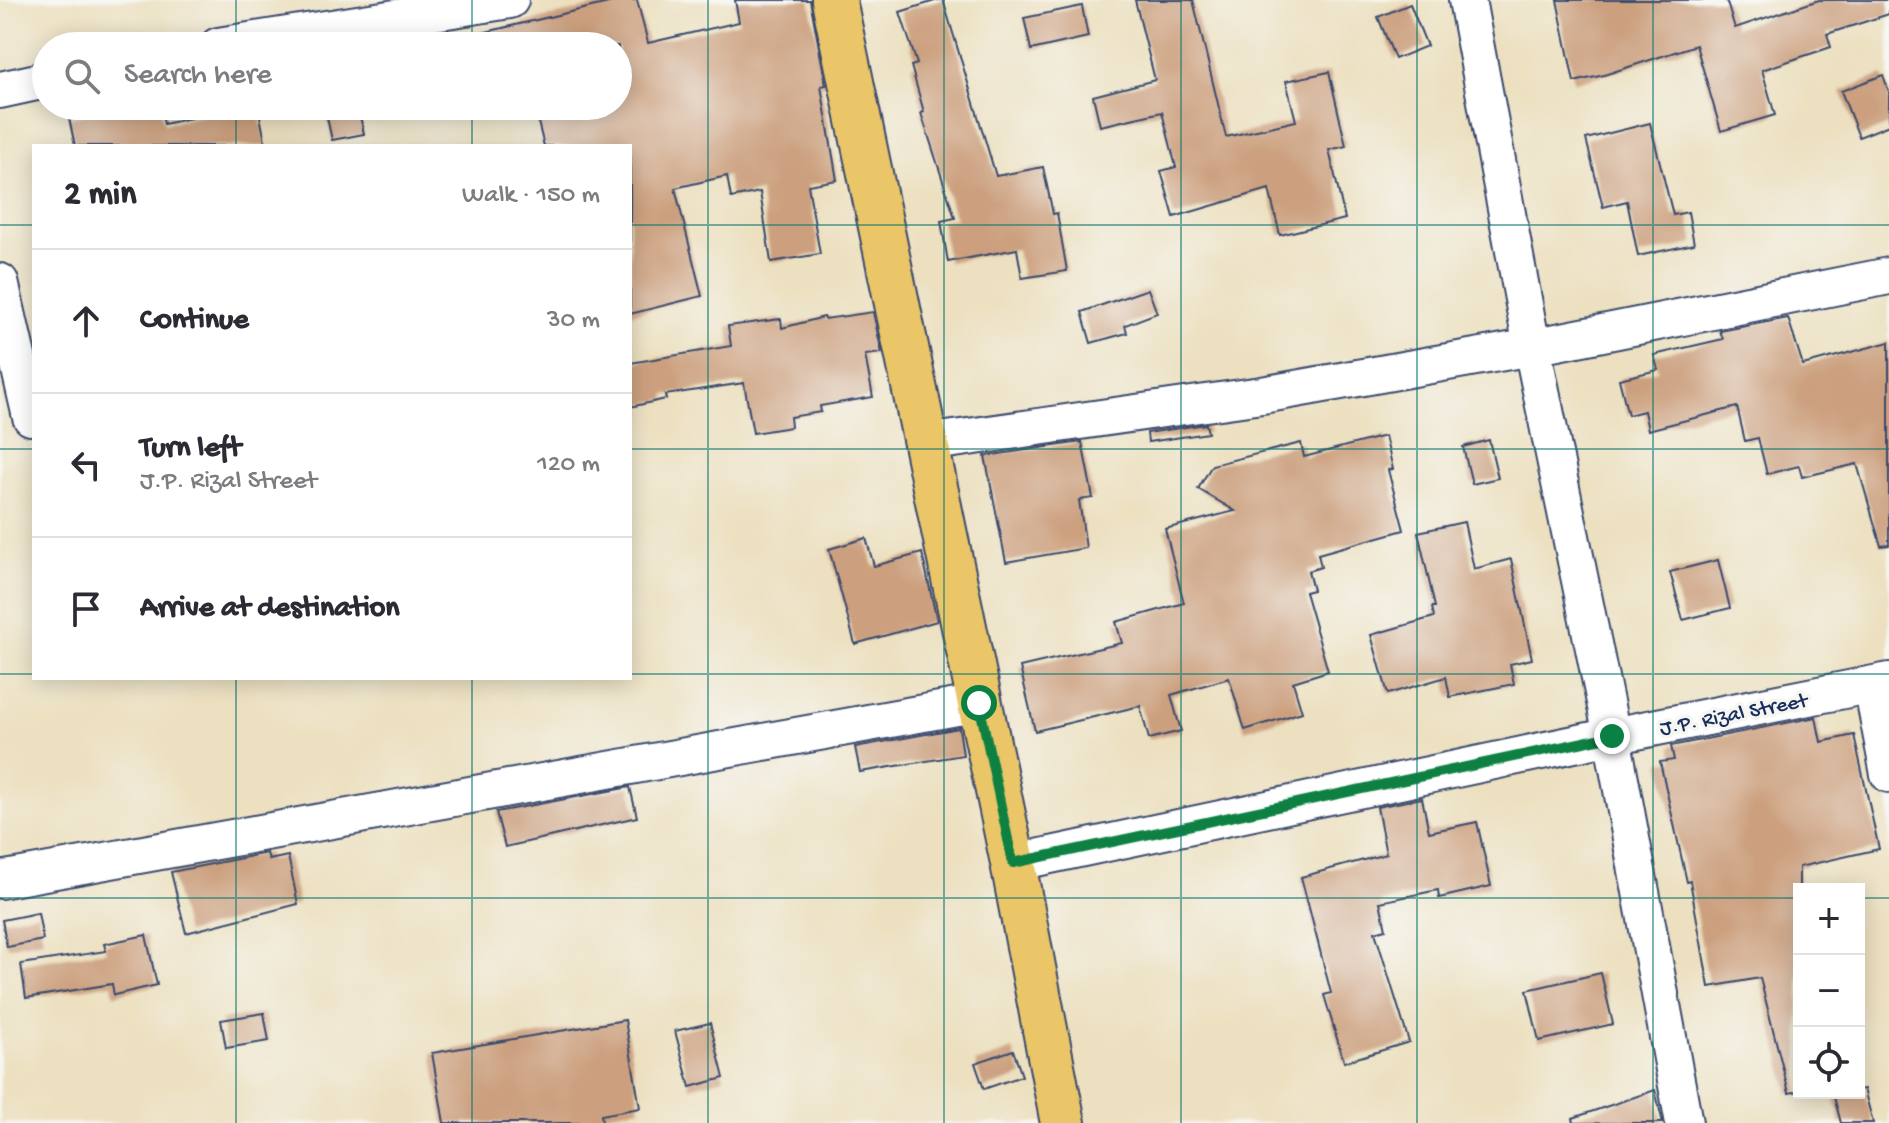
<!DOCTYPE html>
<meta charset="utf-8">
<style>
body{margin:0;font-family:"Gochi Hand",sans-serif;background:#f2f2f3;color:#2b2b33}
.controls{position:absolute;right:24px;bottom:24px;display:grid;overflow:hidden;border-radius:0px;box-shadow:0 4px 20px #0003}
.controls button{width:72px;height:72px;display:grid;place-items:center;padding:0;border:0;border-bottom:2px solid #e1e1e2;background:#fff;color:#2b2b33;font:40px sans-serif}
.stop{position:absolute;width:24px;height:24px;margin:-18px;border:6px solid #0b8043;border-radius:50%;background:#fff}
.stop.end{background:#0b8043;border-color:#fff;box-shadow:0 2px 8px #0008}
.list{margin:0;padding:0;list-style:none}
h2{display:flex;justify-content:space-between;align-items:center;height:104px;margin:0;padding:0 32px;font-size:34px}
h2 small{font-size:26px;font-weight:400;color:#7c7c81}
.list li{display:grid;grid-template-columns:52px 1fr auto;gap:24px;align-items:center;box-sizing:border-box;height:144px;padding:0 32px;border-top:2px solid #e1e1e2}
.list b{display:block;font-size:30px;white-space:nowrap}
.list p{margin:0;font-size:26px;white-space:nowrap;color:#7c7c81}
.list em{font-size:26px;font-style:normal;color:#7c7c81}
.icon{flex:none;width:44px;height:44px;fill:none;stroke:currentColor;stroke-width:2;stroke-linecap:round;stroke-linejoin:round}
.map{position:relative;flex:none;width:1889px;height:1123px;overflow:hidden}
.search{position:absolute;background:#fff;box-shadow:0 4px 20px #0003;left:32px;top:32px;width:600px;height:88px;display:flex;align-items:center;gap:20px;box-sizing:border-box;padding:0 28px;border-radius:44px;color:#7c7c81;font-size:30px}
.panel{position:absolute;background:#fff;box-shadow:0 4px 20px #0003;left:32px;top:144px;width:600px;height:536px;border-radius:0px}
.map>svg:first-child{display:block}
.building{fill:#cca07f}
.lines{fill:none;stroke-linecap:round;stroke-linejoin:round}
.minor-casing{stroke:#3a4a6d;stroke-width:40}
.major-casing{stroke:#3a4a6d;stroke-width:48}
.minor{stroke:#fff;stroke-width:36}
.major{stroke:#eac669;stroke-width:44}
.route{stroke:#0b8043;stroke-width:10}
.grid{fill:none;stroke:#0f766e;stroke-width:2;stroke-opacity:0.55}
.labels{text-anchor:middle;stroke-width:7;stroke-linejoin:round;paint-order:stroke}
.street-label{font-size:22px;fill:#1b2f5e;stroke:#f6f6f2}
</style>
<div class="map">
<svg width="1889" height="1123" viewBox="0 0 1889 1123">
<rect width="100%" height="100%" fill="#f6f6f2"/>
<filter id="ink" filterUnits="userSpaceOnUse"><feTurbulence type="fractalNoise" baseFrequency=".0125" numOctaves="2"/><feDisplacementMap in="SourceGraphic" scale="16" xChannelSelector="R" yChannelSelector="G"/><feConvolveMatrix kernelMatrix="1 2 1 2 8 2 1 2 1" color-interpolation-filters="sRGB"/></filter>
<filter id="wash" filterUnits="userSpaceOnUse"><feTurbulence type="fractalNoise" baseFrequency=".006" numOctaves="4" result="noise"/><feDisplacementMap in="SourceGraphic" scale="32" xChannelSelector="R" yChannelSelector="G"/><feGaussianBlur stdDeviation="1.8" result="paint"/><feColorMatrix in="noise" values="0 0 0 0 0 0 0 0 0 0 0 0 0 0 0 0 0 1.4 0 .05"/><feComposite in="paint" operator="in"/></filter>
<g filter="url(#wash)">
<rect width="100%" height="100%" fill="#ece0c0"/>
<g id="blocks">
<g class="building">
<path d="M 621,0 L 637,0 L 648,43 L 739,22 L 735,0 L 810,0 L 826,85 L 821,86 L 837,180 L 808,185 L 820,254 L 771,262 L 760,192 L 731,198 L 727,176 L 675,188 L 702,296 L 630,314 L 630,146 L 544,146 L 534,106 L 618,106 L 618,46 L 474,46 L 473,35 Z"/>
<path d="M 938,0 L 943,0 L 996,176 L 1043,167 L 1053,214 L 1057,213 L 1067,271 L 1022,278 L 1017,249 L 948,262 L 941,221 L 955,218 L 921,113 L 924,112 L 911,66 L 917,64 L 900,12 Z"/>
<path d="M 1135,0 L 1193,0 L 1226,137 L 1296,121 L 1286,81 L 1329,72 L 1346,146 L 1329,150 L 1345,219 L 1280,235 L 1269,189 L 1174,217 L 1161,171 L 1176,167 L 1162,112 L 1100,126 L 1093,96 L 1155,80 Z"/>
<path d="M 1557,0 L 1726,0 L 1735,28 L 1819,0 L 1889,0 L 1889,14 L 1827,34 L 1831,47 L 1762,70 L 1775,115 L 1721,131 L 1696,45 L 1604,75 L 1574,82 Z"/>
<path d="M 1410,4 L 1427,46 L 1395,59 L 1378,17 Z"/>
<path d="M 1082,6 L 1088,37 L 1031,50 L 1024,18 Z"/>
<path d="M 1883,75 L 1889,92 L 1889,125 L 1859,137 L 1841,91 Z"/>
<path d="M 128,106 L 160,106 L 164,124 L 245,106 L 258,106 L 266,146 L 75,146 L 69,118 Z"/>
<path d="M 358,107 L 364,134 L 332,140 L 326,113 Z"/>
<path d="M 1650,123 L 1673,215 L 1688,212 L 1694,244 L 1638,256 L 1627,201 L 1603,207 L 1586,139 Z"/>
<path d="M 1148,289 L 1157,313 L 1125,325 L 1127,333 L 1091,343 L 1082,312 Z"/>
<path d="M 873,312 L 882,353 L 865,355 L 873,397 L 820,406 L 821,412 L 790,417 L 791,427 L 753,433 L 744,383 L 665,395 L 666,399 L 630,407 L 630,363 L 731,346 L 728,326 L 781,319 L 782,328 L 824,317 L 825,319 Z"/>
<path d="M 1788,318 L 1803,365 L 1889,342 L 1889,545 L 1881,546 L 1857,464 L 1802,477 L 1799,466 L 1767,474 L 1758,438 L 1745,441 L 1737,407 L 1648,430 L 1644,411 L 1628,415 L 1619,379 L 1658,370 L 1654,355 L 1723,339 L 1720,331 Z"/>
<path d="M 1206,424 L 1208,433 L 1148,442 L 1147,433 Z"/>
<path d="M 1385,436 L 1393,469 L 1388,470 L 1404,530 L 1318,554 L 1321,567 L 1308,571 L 1313,590 L 1305,592 L 1328,671 L 1293,682 L 1302,712 L 1245,730 L 1229,678 L 1171,695 L 1181,731 L 1149,739 L 1140,706 L 1035,731 L 1020,667 L 1122,643 L 1116,622 L 1184,603 L 1165,529 L 1235,511 L 1198,489 L 1212,465 L 1301,443 L 1304,457 Z"/>
<path d="M 1489,440 L 1498,478 L 1472,484 L 1463,447 Z"/>
<path d="M 1082,442 L 1093,498 L 1079,500 L 1086,548 L 1006,562 L 985,456 Z"/>
<path d="M 1464,522 L 1474,569 L 1511,559 L 1532,659 L 1510,664 L 1514,684 L 1450,697 L 1446,677 L 1388,694 L 1371,635 L 1434,617 L 1432,607 L 1435,607 L 1418,532 Z"/>
<path d="M 866,538 L 874,566 L 922,553 L 937,621 L 855,644 L 829,549 Z"/>
<path d="M 1718,560 L 1730,608 L 1683,620 L 1670,572 Z"/>
<path d="M 1816,717 L 1821,742 L 1854,735 L 1879,849 L 1799,867 L 1799,1091 L 1789,1093 L 1760,978 L 1709,987 L 1690,881 L 1687,882 L 1660,762 L 1674,760 L 1671,746 Z"/>
<path d="M 959,728 L 963,755 L 860,772 L 855,747 Z"/>
<path d="M 630,787 L 637,817 L 505,847 L 496,812 Z"/>
<path d="M 1422,798 L 1429,832 L 1477,822 L 1491,886 L 1439,898 L 1438,890 L 1380,902 L 1386,929 L 1375,932 L 1409,1042 L 1344,1062 L 1324,995 L 1331,993 L 1301,877 L 1386,854 L 1377,807 Z"/>
<path d="M 267,853 L 269,860 L 288,856 L 298,904 L 186,933 L 171,872 Z"/>
<path d="M 38,913 L 43,940 L 7,947 L 2,920 Z"/>
<path d="M 146,935 L 157,985 L 114,995 L 112,984 L 26,998 L 21,964 L 106,951 L 104,944 Z"/>
<path d="M 1601,973 L 1613,1024 L 1539,1041 L 1527,990 Z"/>
<path d="M 264,1013 L 269,1041 L 226,1048 L 221,1020 Z"/>
<path d="M 625,1020 L 640,1108 L 601,1115 L 602,1123 L 444,1123 L 432,1053 Z"/>
<path d="M 710,1023 L 724,1078 L 690,1087 L 675,1031 Z"/>
<path d="M 1013,1050 L 1022,1076 L 984,1089 L 975,1063 Z"/>
<path d="M 1864,1089 L 1873,1123 L 1841,1123 L 1834,1097 L 1859,1093 L 1859,1090 Z"/>
<path d="M 1655,1090 L 1663,1123 L 1574,1123 L 1573,1118 Z"/>
</g>
</g>
</g>
<g filter="url(#ink)">
<use href="#blocks" fill-opacity="0" stroke="#3a4a6d" stroke-width="2"/>
<g class="lines">
<g class="minor-casing">
<g id="minor">
<path d="M 1467,0 L 1532,347 L 1612,736 L 1684,1123"/>
<path d="M 218,46 L 510,0"/>
<path d="M 0,90 L 46,80"/>
<path d="M 0,282 L 31,417"/>
<path d="M 926,443 L 1262,395 L 1532,347 L 1889,276"/>
<path d="M 1872,685 L 1889,774"/>
<path d="M 1013,863 L 1612,736 L 1889,681"/>
<path d="M 0,880 L 979,703"/>
</g>
</g>
<g class="major-casing">
<path id="major" d="M 834,0 L 1013,863 L 1063,1123"/>
</g>
<use href="#minor" class="minor"/>
<use href="#major" class="major"/>
</g>
</g>
<g class="lines" filter="url(#ink)">
<path class="route" d="M 979,703 L 1013,863 L 1612,736"/>
</g>
<path class="grid" d="M 236,0 L 236,46M 472,0 L 472,46M 708,0 L 708,1123M 944,0 L 944,1123M 1181,0 L 1181,1123M 1417,0 L 1417,1123M 1653,0 L 1653,1123M 236,106 L 236,146M 472,106 L 472,146M 0,225 L 34,225M 630,225 L 1889,225M 0,449 L 34,449M 630,449 L 1889,449M 0,674 L 34,674M 630,674 L 1889,674M 236,678 L 236,1123M 472,678 L 472,1123M 0,898 L 1799,898M 1859,898 L 1889,898"/>
<g class="labels">
<g class="street-label">
<text transform="translate(1733 712) rotate(-11)" y="8">J.P. Rizal Street</text>
</g>
</g>
</svg>
<div class="controls">
<button>+</button>
<button>−</button>
<button><svg class="icon" aria-label="locate" viewBox="0 0 24 24"><circle cx="12" cy="12" r="6"/><path d="M12 2v4M12 18v4M2 12h4M18 12h4"/></svg></button>
</div>
<div class="stop" style="left:979px;top:703px"></div>
<div class="stop end" style="left:1612px;top:736px"></div>
<div class="search"><svg class="icon" aria-label="search" viewBox="0 0 24 24"><circle cx="10" cy="10" r="6"/><path d="M15 15l6 6"/></svg>Search here</div>
<section class="panel">
<h2>2 min<small>Walk · 150 m</small></h2>
<ul class="list">
<li><svg class="icon" aria-label="ahead" viewBox="0 0 24 24"><path d="M12 20V5M6 11l6-6 6 6"/></svg><div><b>Continue</b></div><em>30 m</em></li>
<li><svg class="icon" aria-label="left" viewBox="0 0 24 24"><path d="M17 20v-9H6M10 6l-5 5 5 5"/></svg><div><b>Turn left</b><p>J.P. Rizal Street</p></div><em>120 m</em></li>
<li><svg class="icon" aria-label="arrive" viewBox="0 0 24 24"><path d="M6 21V4h12l-3 4 3 4H6"/></svg><div><b>Arrive at destination</b></div></li>
</ul>
</section>
</div>
